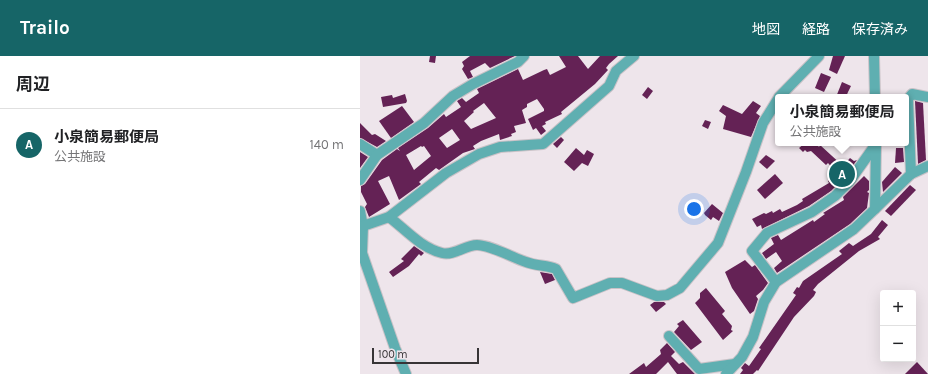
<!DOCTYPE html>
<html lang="ja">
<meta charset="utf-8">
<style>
body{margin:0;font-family:Karla,"Noto Sans JP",sans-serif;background:#f2f2f2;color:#202124}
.controls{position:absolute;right:12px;bottom:12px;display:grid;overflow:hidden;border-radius:4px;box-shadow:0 4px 16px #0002}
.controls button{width:36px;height:36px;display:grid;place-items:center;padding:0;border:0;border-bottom:1px solid #e0e0e0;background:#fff;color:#202124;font:20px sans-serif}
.scale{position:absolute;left:12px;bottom:10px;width:107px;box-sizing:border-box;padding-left:4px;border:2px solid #373436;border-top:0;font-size:11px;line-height:14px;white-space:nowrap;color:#373436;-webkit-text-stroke:3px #eee5eb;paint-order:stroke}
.you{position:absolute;left:334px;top:153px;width:14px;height:14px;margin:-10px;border:3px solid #fff;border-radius:50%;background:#1a73e8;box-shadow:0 0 0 6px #1a73e833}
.badge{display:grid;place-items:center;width:26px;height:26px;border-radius:50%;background:#166567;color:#fff;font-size:13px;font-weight:700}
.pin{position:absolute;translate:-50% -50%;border:2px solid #fff;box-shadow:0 1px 4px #0006}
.popup{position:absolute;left:415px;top:38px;width:134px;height:52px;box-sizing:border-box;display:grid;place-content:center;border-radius:4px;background:#fff;filter:drop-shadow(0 1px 3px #0005);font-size:13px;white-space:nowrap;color:#757577}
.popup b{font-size:15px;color:#202124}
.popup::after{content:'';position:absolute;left:50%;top:100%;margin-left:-8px;border:8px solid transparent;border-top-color:#fff}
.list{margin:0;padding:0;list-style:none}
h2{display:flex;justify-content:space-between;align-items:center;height:52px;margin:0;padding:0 16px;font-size:17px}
h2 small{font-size:13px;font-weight:400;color:#757577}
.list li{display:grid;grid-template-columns:26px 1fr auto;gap:12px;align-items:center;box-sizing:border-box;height:72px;padding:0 16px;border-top:1px solid #e0e0e0}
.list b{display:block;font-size:15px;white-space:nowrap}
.list p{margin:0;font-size:13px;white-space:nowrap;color:#757577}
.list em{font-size:13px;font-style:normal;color:#757577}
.map{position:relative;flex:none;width:568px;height:318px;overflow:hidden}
header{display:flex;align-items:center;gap:24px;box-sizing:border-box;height:56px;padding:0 20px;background:#166567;color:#fff}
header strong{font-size:19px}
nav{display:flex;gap:22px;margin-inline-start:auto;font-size:14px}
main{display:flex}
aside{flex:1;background:#fff}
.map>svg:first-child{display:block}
.building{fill:#642255;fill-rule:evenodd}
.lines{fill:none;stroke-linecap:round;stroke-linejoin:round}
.minor-casing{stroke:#c9c2c7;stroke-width:12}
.minor{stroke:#5fafb1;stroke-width:10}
</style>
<header>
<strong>Trailo</strong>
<nav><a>地図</a><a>経路</a><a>保存済み</a></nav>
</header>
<main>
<aside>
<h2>周辺<small></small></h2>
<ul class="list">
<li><span class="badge">A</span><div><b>小泉簡易郵便局</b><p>公共施設</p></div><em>140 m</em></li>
</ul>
</aside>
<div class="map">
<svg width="568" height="318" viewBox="0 0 568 318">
<rect width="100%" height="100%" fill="#eee5eb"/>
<g class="building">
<path d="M 70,0 L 76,0 L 75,7 L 69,6 Z"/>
<path d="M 110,0 L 155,0 L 130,12 L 125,7 L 110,15 L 113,21 L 108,23 L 102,13 L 104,10 L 102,6 Z"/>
<path d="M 199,0 L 218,0 L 228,13 L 240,0 L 258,0 L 249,8 L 246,12 L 248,14 L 235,28 L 201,56 L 202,58 L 185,66 L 186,68 L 182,70 L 186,75 L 181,79 L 176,72 L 173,74 L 168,63 L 184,55 L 184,53 L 177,43 L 167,48 L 167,51 L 162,54 L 166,67 L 154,70 L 156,76 L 151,78 L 152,80 L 140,84 L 139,78 L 121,85 L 113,90 L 115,93 L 103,97 L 79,114 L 76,112 L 59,126 L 61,128 L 39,144 L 29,120 L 18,125 L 30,148 L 9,161 L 5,151 L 7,148 L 1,136 L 1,130 L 5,128 L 22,104 L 37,93 L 40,95 L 38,92 L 68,72 L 84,58 L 86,61 L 101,51 L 97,45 L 102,42 L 106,46 L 119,37 L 117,33 L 158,13 L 163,24 L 184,14 L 187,13 L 190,19 L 206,11 ZM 124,47 L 136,62 L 111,73 L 104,65 L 114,56 L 113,55 ZM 92,73 L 100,84 L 87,92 L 79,82 ZM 61,90 L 62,91 L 64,90 L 71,100 L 54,114 L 46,99 Z"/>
<path d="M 473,0 L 485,0 L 477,18 L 469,14 Z"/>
<path d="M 461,17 L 471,21 L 464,36 L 455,32 Z"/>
<path d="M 482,26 L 491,30 L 488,36 L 486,41 L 476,41 Z"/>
<path d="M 288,31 L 293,35 L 287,43 L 282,39 Z"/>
<path d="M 45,38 L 47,45 L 46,47 L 23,51 L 21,41 L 32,39 L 33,42 Z"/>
<path d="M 393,45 L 401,50 L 396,57 L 400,60 L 391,81 L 363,73 L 366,60 L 359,55 L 363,49 L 382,58 Z"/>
<path d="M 555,45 L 563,47 L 566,104 L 558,108 Z"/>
<path d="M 42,50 L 54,66 L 31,82 L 19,65 Z"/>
<path d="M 345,64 L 351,66 L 348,73 L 342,70 Z"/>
<path d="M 0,67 L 12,79 L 15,78 L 26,85 L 17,91 L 0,82 Z"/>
<path d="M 201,81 L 204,84 L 197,92 L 193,88 Z"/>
<path d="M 445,87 L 456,87 L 459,91 L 460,89 L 483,110 L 490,102 L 494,105 L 497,104 L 484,122 L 471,135 L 449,150 L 402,173 L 401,169 L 397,171 L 392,163 L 404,157 L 406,158 L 412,155 L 413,157 L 420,153 L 422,156 L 437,149 L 443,145 L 442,143 L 469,127 L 468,125 L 474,119 L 473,118 L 475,115 L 468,107 L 466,109 L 451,95 L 447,96 L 445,94 L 443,96 L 439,92 Z"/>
<path d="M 216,92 L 224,99 L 227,94 L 234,98 L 228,110 L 222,107 L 214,115 L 204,106 Z"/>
<path d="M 536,92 L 543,92 L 544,106 L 535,107 Z"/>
<path d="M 0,96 L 8,101 L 0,112 Z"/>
<path d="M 406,99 L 415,105 L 407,113 L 399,106 Z"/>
<path d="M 535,111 L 542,117 L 523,136 L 522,126 Z"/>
<path d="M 415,118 L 423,127 L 405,143 L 397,134 Z"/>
<path d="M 504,120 L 509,125 L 509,134 L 507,136 L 509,137 L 507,152 L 490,168 L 417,217 L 414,212 L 422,205 L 416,196 L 406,203 L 402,197 L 414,188 L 411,182 L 418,179 L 421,184 L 453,164 L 454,166 L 465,158 L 463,157 L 484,144 L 483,141 Z"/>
<path d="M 550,129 L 556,134 L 531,160 L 525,155 Z"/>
<path d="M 352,148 L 363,157 L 359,165 L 353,161 L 351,164 L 345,159 L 344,157 Z"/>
<path d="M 522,164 L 528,169 L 518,181 L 520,183 L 499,195 L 458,228 L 453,234 L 456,236 L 454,240 L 434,261 L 398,315 L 397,314 L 393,318 L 380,318 L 383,314 L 381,312 L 385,307 L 389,310 L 401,293 L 399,292 L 436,239 L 433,237 L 437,231 L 439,232 L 443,225 L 482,198 L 479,195 L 489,187 L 493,190 L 511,178 Z"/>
<path d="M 54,190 L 64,197 L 61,200 L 59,198 L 49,210 L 33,221 L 29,216 L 44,205 L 41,203 Z"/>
<path d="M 385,204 L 392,211 L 395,209 L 408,227 L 403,234 L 396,240 L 398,243 L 394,255 L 390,258 L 372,232 L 365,216 Z"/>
<path d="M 180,216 L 192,218 L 195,224 L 185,228 Z"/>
<path d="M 346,232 L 365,255 L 362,258 L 372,270 L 371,274 L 373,275 L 363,284 L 335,247 L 340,242 L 340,237 Z"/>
<path d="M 294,246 L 304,246 L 306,248 L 296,256 L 290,249 Z"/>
<path d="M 323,264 L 342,286 L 331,294 L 314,276 L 319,270 L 317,268 Z"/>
<path d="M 307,287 L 315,296 L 311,300 L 319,308 L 323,306 L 335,318 L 317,318 L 308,306 L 296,318 L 269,318 L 284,307 L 286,311 L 301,298 L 300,294 Z"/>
<path d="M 557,306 L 568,318 L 545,318 Z"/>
</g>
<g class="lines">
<g class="minor-casing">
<g id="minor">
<path d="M 514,0 L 515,41"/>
<path d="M 419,41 L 459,0"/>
<path d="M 0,88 L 17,99"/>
<path d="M 551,118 L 548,43 L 552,38 L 568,41"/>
<path d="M 0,124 L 17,99 L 64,67 L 93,40 L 113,28 L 158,6 L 164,0"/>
<path d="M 515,153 L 551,118 L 568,110"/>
<path d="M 0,155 L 3,170 L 2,197 L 35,292 L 46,318"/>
<path d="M 29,161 C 45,173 61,192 82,197 C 94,200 105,189 117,189 C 131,189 153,202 166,206 C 176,210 187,209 196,213 L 213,242 L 250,227 L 262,227 L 297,240 L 307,239 L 320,232 L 358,187 L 386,116 L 403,67 L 418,43"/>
<path d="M 3,170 L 29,161 L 86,117 L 119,98 L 140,91 L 183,88 L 249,30 L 256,15 L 274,0"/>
<path d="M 416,226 L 392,195 L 407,177 L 452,156 L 475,140 L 489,126 L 516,88"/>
<path d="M 309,280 L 339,313 L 375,308"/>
<path d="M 366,318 L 382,301 L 393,281 L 404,246 L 416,226 L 494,173 L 515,153 L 516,87"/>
</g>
</g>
<use href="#minor" class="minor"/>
</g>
</svg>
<div class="controls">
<button>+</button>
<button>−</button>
</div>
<div class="scale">100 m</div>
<div class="you"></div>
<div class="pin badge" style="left:482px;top:118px">A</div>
<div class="popup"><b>小泉簡易郵便局</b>公共施設</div>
</div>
</main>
